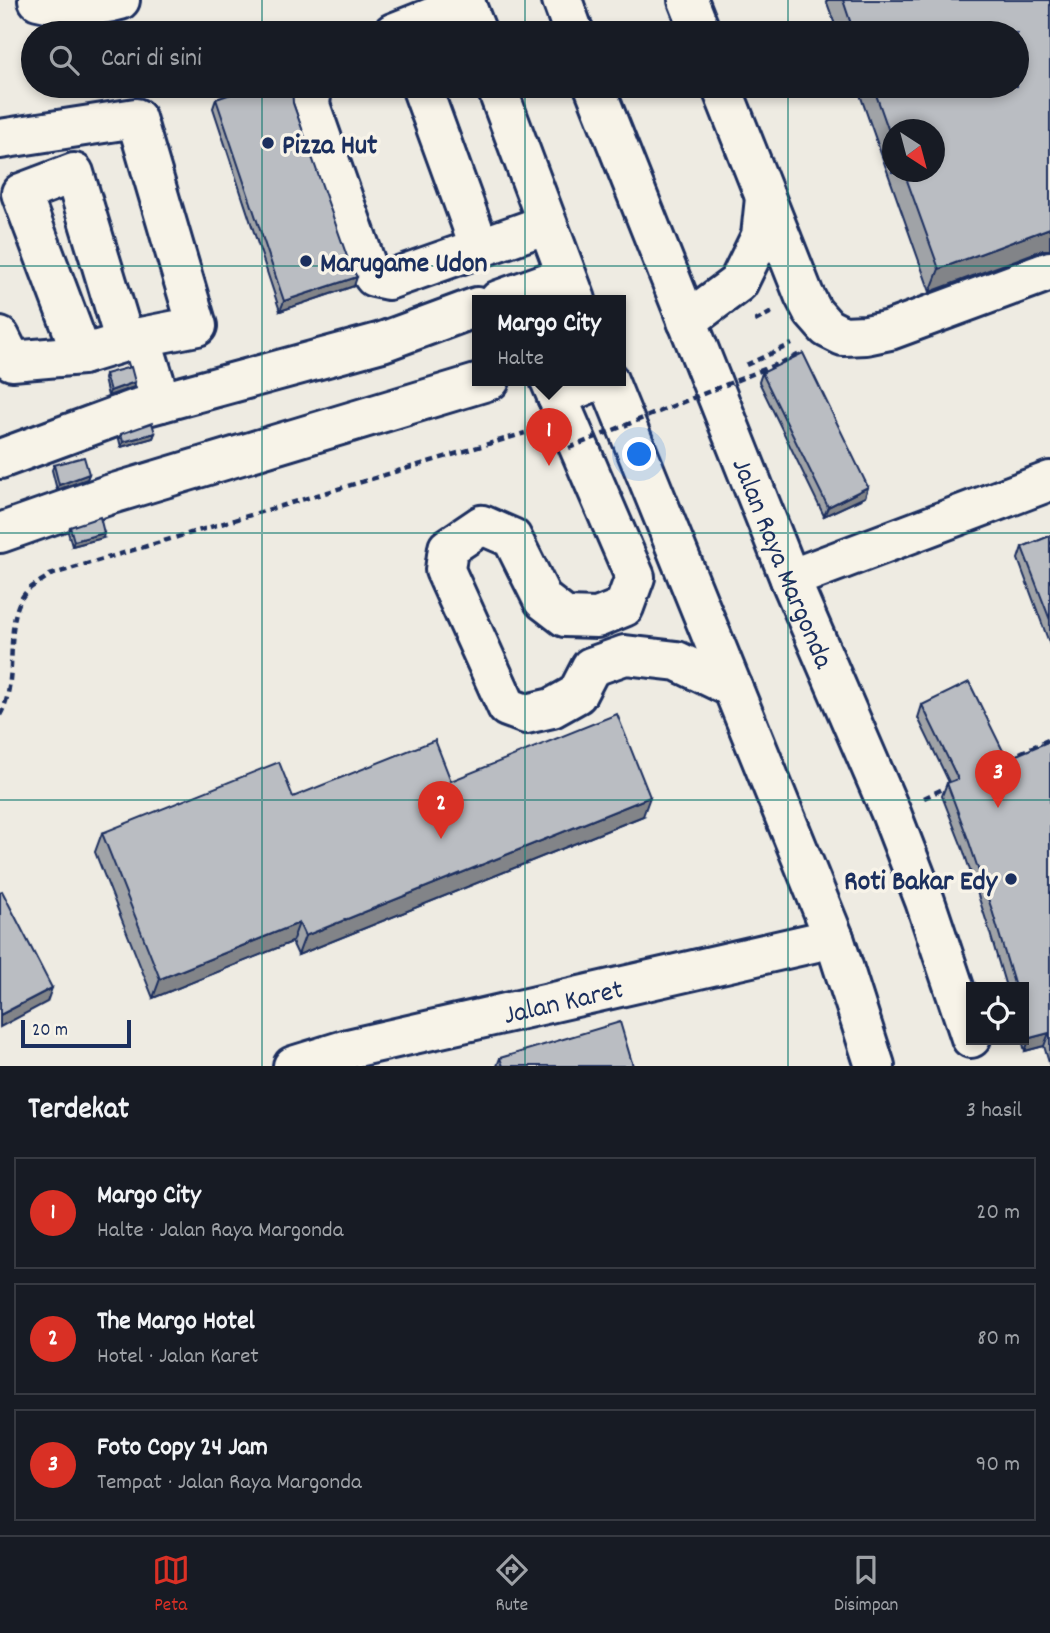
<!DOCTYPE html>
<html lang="id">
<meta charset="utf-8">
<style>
body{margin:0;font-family:Dekko,sans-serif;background:#242831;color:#f1f3f6}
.controls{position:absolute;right:21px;bottom:21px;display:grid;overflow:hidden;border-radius:0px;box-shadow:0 4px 10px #0003}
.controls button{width:63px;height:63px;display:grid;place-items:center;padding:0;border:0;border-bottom:2px solid #363941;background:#171b24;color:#f1f3f6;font:35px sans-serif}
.compass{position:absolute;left:882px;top:119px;width:63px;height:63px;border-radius:50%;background:#171b24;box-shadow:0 4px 10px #0003;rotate:144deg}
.scale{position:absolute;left:21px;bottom:18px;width:110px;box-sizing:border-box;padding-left:7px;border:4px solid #1b2f5e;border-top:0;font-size:19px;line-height:24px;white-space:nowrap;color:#1b2f5e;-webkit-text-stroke:5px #f7f3e8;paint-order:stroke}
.you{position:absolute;left:640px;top:455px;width:24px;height:24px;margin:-18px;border:5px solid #fff;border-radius:50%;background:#1a73e8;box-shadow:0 0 0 10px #1a73e833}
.badge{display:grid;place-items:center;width:46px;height:46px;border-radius:50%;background:#d93025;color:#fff;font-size:23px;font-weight:700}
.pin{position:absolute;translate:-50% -58px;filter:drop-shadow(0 2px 4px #0008)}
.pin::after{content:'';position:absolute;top:37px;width:24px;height:21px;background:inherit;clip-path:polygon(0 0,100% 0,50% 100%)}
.popup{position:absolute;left:472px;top:295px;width:154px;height:91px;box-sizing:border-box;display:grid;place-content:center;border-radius:0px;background:#171b24;filter:drop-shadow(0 2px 5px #0005);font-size:23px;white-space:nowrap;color:#9ea1a6}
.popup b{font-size:26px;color:#f1f3f6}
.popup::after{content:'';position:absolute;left:50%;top:100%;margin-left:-14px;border:14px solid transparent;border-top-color:#171b24}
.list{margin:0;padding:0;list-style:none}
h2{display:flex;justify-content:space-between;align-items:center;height:91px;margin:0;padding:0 28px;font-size:30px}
h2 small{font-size:23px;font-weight:400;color:#9ea1a6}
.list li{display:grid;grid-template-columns:46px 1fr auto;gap:21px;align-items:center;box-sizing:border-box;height:112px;margin:0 14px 14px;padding:0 14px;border:2px solid #363941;border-radius:0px}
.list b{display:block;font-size:26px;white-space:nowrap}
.list p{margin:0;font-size:23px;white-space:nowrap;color:#9ea1a6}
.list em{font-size:23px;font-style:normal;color:#9ea1a6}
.icon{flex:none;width:38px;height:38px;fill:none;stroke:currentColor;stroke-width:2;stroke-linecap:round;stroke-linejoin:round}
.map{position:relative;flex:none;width:1050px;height:1066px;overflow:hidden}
.search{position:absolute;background:#171b24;box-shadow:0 4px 10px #0003;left:21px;right:21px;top:21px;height:77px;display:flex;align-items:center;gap:18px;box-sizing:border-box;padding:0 24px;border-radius:38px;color:#9ea1a6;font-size:26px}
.sheet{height:469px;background:#171b24}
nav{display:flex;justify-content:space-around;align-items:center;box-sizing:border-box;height:98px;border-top:2px solid #363941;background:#171b24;font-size:19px;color:#9ea1a6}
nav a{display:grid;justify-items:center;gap:4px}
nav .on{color:#d93025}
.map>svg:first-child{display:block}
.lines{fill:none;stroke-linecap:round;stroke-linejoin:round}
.minor-casing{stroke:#1b2f5e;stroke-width:44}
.major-casing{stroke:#1b2f5e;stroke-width:44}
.path{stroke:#1b2f5e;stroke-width:4.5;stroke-dasharray:7 5;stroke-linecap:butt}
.minor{stroke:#f7f3e8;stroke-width:38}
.major{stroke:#f7f3e8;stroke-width:38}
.path-bridge{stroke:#1b2f5e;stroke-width:4.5;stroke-dasharray:7 5;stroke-linecap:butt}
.wall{fill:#a0a3a7;stroke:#1b2f5e;stroke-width:2;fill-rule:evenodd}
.shaded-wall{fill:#828488;stroke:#1b2f5e;stroke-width:2}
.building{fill:#babdc2;stroke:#1b2f5e;stroke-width:2}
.grid{fill:none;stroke:#0f766e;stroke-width:2;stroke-opacity:0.55}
.poi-dot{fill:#1b2f5e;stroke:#f7f3e8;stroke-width:2.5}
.labels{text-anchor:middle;stroke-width:7;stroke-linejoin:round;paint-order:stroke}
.poi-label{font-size:28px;font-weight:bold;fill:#1b2f5e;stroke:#f7f3e8;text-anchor:start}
.street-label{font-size:28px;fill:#1b2f5e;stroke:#f7f3e8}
</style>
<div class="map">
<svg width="1050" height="1066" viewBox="0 0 1050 1066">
<rect width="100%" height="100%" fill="#eeebe2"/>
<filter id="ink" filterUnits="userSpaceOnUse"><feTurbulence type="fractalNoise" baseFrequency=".0143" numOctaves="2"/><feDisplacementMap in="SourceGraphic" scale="14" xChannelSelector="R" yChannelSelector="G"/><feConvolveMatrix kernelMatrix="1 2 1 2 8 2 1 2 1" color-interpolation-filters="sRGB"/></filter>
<g filter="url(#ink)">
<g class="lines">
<g class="minor-casing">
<g id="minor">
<path d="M 38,0 C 66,7 92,8 120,0"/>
<path d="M 688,0 L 701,33"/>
<path d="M 393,33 L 466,4"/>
<path d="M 312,86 L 310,105 L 367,267 L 374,277 L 388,280 L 547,224"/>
<path d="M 421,86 L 480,248"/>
<path d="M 721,86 L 804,295 L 813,312 L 827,328 L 843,336 L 866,335 L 890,330 L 1050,271"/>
<path d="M 0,139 L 136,118 L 197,326 L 141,337 L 82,355 L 12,361 L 0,337"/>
<path d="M 499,300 L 566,276"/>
<path d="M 687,321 L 738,283 L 761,236 L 765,198"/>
<path d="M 141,337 L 161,402"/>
<path d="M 82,355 L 21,193 L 74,173 L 125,342"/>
<path d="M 550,380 L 635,577 L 624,607 L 597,618 L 565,617 L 543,600 L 512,538 L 482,525 L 448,548 L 445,570 L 507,707 L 526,714 L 552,708 L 577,694 L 591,667 L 625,655 L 677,661 L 733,688"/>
<path d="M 557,397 L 598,380"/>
<path d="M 0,459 L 136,409 L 382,342 L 477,307"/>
<path d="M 0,533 L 108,495 L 490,380"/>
<path d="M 790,579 L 1050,481"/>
<path id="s1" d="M 293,1066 L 348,1049 L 834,938"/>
</g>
</g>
<g class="major-casing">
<g id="major">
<path d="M 464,0 L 477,33"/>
<path d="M 562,0 L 574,33"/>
<path d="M 496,86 L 576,300"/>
<path id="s2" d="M 594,86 L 790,579 L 891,813 L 925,901 L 971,1038"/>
<path d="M 608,380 L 834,938 L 875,1066"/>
</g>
</g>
<g class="path">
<path d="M 755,321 L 772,312"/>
<path d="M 792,358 L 802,353"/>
<path d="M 746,365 L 792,344"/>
<path d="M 0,715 C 21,680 1,616 28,590 C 34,585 43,580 50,575 L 525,433"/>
<path d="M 1009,758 L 1050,739"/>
<path d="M 924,798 L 947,787"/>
</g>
<use href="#minor" class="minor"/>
<use href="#major" class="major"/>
<path class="path-bridge" d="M 569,448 L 792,358"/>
</g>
<g class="wall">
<path d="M 826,0 L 1050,0 L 1042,250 L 930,292 L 857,86 L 1017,86 L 1017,33 L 838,33 ZM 892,130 L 934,172 L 892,172 Z"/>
<path d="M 216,99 L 293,103 L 354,286 L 280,311 L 213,108 Z"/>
<path d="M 762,373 L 868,487 L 865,497 L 824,516 L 759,382 Z"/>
<path d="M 105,374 L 134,387 L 108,396 L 104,379 Z"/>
<path d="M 155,433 L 153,438 L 121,447 L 119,439 L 121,434 Z"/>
<path d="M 54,465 L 89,474 L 87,479 L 57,490 L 52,470 Z"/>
<path d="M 70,527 L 103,538 L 72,546 L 68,532 Z"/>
<path d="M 1050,536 L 1050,645 L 1018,559 L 1022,547 Z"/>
<path d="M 922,705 L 1007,759 L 1050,741 L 1050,1066 L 1044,1046 L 1025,1051 L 1022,1040 L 1024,1040 L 1024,987 L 1006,987 L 987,923 L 964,852 L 942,796 L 947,783 L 949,782 L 918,718 Z"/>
<path d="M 451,781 L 643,816 L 298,955 L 292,942 L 153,998 L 95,852 L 102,833 L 293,797 Z"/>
<path d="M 500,1058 L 633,1066 L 497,1066 Z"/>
</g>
<g class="shaded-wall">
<path d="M 1050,228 L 1050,250 L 1042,250 L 930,292 L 939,269 Z"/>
<path d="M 357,277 L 354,286 L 280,311 L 284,301 Z"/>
<path d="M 135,382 L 134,387 L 108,396 L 110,391 Z"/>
<path d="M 155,433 L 153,438 L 121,447 L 123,442 Z"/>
<path d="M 89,474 L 87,479 L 57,490 L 59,485 Z"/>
<path d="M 868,487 L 865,497 L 824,516 L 828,507 Z"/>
<path d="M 104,533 L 103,538 L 72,546 L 74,541 Z"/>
<path d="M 650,797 L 643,816 L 298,955 L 305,936 Z"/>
<path d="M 299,923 L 292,942 L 153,998 L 160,979 Z"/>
<path d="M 52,988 L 47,1002 L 0,1027 L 0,1015 Z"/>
<path d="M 1049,1033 L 1044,1046 L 1025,1051 L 1030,1038 Z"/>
</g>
<g class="building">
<path d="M 843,0 L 1050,0 L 1050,228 L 939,269 L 904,172 L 934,172 L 934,130 L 892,130 L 892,140 L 873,86 L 1017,86 L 1017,33 L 854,33 Z"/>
<path d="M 255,86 L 292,86 L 293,103 L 350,265 L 357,277 L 284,301 L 216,99 Z"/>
<path d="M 803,353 L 868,487 L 828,507 L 762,373 Z"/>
<path d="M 131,367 L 135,382 L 110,391 L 105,374 Z"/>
<path d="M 152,423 L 155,433 L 123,442 L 121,434 Z"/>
<path d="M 84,457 L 89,474 L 59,485 L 54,465 Z"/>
<path d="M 100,517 L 104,533 L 74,541 L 70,527 Z"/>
<path d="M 1050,536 L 1050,620 L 1022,547 Z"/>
<path d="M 969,682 L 1007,759 L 1050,741 L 1050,1037 L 1049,1033 L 1030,1038 L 1024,1017 L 1024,987 L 1015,987 L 992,910 L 968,839 L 947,783 L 958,779 L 922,705 Z"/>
<path d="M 617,714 L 650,797 L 305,936 L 299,923 L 160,979 L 102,833 L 279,762 L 293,797 L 435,740 L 451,781 Z"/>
<path d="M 2,891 L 52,988 L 0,1015 L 0,892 Z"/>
<path d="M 620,1022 L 633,1066 L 503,1066 L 500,1058 Z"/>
</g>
</g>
<path class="grid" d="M 262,0 L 262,33M 525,0 L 525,33M 788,0 L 788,33M 262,86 L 262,1066M 525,86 L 525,1066M 788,86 L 788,1066M 0,266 L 1050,266M 0,533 L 1050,533M 0,800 L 1050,800"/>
<g class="poi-dot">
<circle cx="268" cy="143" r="7"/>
<circle cx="306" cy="261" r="7"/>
<circle cx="1011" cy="879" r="7"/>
</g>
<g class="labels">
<g class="poi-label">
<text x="282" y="153">Pizza Hut</text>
<text x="320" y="271">Marugame Udon</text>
<text x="997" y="889" text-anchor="end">Roti Bakar Edy</text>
</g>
<g class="street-label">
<text dy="10" stroke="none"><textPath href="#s2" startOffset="513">Jalan Raya Margonda</textPath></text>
<text dy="10" stroke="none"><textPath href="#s1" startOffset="278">Jalan Karet</textPath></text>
</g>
</g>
</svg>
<div class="controls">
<button><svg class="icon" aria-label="locate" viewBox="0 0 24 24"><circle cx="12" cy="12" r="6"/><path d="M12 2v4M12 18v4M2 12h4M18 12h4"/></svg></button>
</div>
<svg class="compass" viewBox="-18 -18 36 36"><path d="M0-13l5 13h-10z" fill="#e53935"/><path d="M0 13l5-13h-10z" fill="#9ea1a6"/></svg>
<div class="scale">20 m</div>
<div class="you"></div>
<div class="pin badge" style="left:549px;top:466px">1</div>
<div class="popup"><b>Margo City</b>Halte</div>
<div class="pin badge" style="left:441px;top:839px">2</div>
<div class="pin badge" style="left:998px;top:808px">3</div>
<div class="search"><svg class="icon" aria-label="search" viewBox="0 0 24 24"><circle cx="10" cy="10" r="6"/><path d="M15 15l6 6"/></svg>Cari di sini</div>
</div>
<section class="sheet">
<h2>Terdekat<small>3 hasil</small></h2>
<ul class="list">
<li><span class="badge">1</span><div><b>Margo City</b><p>Halte · Jalan Raya Margonda</p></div><em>20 m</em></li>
<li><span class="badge">2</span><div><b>The Margo Hotel</b><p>Hotel · Jalan Karet</p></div><em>80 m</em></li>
<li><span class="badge">3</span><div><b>Foto Copy 24 Jam</b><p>Tempat · Jalan Raya Margonda</p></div><em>90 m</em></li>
</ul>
</section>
<nav>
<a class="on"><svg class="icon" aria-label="map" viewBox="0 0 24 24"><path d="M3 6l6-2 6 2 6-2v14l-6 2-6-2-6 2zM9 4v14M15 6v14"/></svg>Peta</a>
<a><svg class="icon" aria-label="directions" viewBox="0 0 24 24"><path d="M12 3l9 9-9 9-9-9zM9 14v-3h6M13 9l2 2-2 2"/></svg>Rute</a>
<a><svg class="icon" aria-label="saved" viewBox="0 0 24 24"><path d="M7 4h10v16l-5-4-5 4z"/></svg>Disimpan</a>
</nav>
